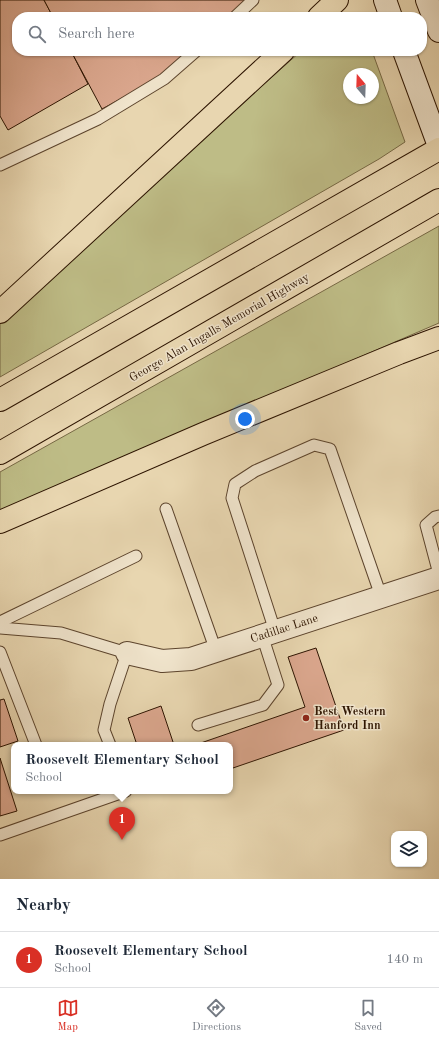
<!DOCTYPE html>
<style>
body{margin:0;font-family:"Old Standard TT",serif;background:#f2f2f3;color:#1f2937}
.controls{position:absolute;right:12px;bottom:12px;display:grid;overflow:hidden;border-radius:8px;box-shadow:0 1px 3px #0004}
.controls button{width:36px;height:36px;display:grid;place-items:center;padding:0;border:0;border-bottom:1px solid #e0e1e3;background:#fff;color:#1f2937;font:20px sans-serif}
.compass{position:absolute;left:343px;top:68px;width:36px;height:36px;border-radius:50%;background:#fff;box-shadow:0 1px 3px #0004;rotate:341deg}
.you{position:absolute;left:245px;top:419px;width:14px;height:14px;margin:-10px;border:3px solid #fff;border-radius:50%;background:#1a73e8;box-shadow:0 0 0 6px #1a73e833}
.badge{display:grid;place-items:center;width:26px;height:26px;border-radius:50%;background:#d93025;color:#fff;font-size:13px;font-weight:700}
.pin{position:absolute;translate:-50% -33px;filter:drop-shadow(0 1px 2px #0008)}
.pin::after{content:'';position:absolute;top:21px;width:14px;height:12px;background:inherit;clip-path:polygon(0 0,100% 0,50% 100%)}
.popup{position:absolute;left:11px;top:742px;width:222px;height:52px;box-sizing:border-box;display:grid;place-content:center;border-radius:8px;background:#fff;filter:drop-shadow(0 1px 3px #0005);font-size:13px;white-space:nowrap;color:#747a83}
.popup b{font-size:15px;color:#1f2937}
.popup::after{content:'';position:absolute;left:50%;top:100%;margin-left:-8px;border:8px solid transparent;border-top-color:#fff}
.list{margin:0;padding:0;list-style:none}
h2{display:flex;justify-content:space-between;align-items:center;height:52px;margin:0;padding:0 16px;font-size:17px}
h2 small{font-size:13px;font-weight:400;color:#747a83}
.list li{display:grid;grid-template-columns:26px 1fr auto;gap:12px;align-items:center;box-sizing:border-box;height:56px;padding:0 16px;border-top:1px solid #e0e1e3}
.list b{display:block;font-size:15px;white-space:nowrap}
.list p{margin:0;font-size:13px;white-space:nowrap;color:#747a83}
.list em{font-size:13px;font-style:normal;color:#747a83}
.icon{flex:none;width:22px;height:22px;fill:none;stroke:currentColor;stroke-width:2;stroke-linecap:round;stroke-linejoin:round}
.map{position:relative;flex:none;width:439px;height:879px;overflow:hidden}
.search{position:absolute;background:#fff;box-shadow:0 1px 3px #0004;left:12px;right:12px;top:12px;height:44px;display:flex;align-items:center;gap:10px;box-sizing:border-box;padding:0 14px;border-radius:16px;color:#747a83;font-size:15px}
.sheet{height:108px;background:#fff}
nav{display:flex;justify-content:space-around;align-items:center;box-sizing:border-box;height:56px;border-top:1px solid #e0e1e3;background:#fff;font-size:11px;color:#747a83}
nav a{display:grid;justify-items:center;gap:2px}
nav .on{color:#d93025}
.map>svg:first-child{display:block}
.green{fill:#bebc86;stroke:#766844;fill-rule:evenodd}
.building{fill:#dba78e;stroke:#2d1401}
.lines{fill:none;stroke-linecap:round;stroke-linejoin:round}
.service-casing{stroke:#5c442d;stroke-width:13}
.minor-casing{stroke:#5c442d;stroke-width:24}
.secondary-casing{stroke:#2d1401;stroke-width:24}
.motorway-casing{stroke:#2d1401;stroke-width:24}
.service{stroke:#f0e4cc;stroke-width:11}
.minor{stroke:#f0e4cc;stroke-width:22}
.secondary{stroke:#f0e4cc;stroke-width:22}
.motorway{stroke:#e8d6b0;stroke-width:22}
.poi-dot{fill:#8f2418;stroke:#f0e4cc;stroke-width:1.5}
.labels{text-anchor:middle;stroke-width:3;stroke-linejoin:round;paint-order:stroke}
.street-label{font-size:12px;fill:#2d1401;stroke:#f0e4cc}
.poi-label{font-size:12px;font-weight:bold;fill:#2d1401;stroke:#f0e4cc;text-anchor:start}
</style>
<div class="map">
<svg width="439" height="879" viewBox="0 0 439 879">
<rect width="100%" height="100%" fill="#e8d6b0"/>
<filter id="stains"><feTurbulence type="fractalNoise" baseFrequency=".005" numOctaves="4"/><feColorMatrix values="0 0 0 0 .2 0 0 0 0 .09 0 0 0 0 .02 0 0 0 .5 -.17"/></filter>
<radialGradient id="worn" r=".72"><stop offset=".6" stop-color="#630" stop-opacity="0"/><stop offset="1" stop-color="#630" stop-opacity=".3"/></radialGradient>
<g class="green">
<path d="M 301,51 L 372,51 L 405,142 L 379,159 L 0,377 L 0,321 ZM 349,74 L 373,74 L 373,98 L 349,98 Z"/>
<path d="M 439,226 L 439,323 L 0,512 L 0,472 Z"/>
</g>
<g class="building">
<path d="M 0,0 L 44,0 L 53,17 L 17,17 L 17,51 L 71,51 L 88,84 L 8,130 L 0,116 Z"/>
<path d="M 44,0 L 247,0 L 228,17 L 53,17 Z"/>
<path d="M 71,51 L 191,51 L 166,74 L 102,109 Z"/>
<path d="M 316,648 L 344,730 L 230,769 L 230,745 L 195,745 L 305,707 L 288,657 Z"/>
<path d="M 4,699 L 18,741 L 0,747 L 0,700 Z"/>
<path d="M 161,706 L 174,745 L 137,745 L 128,718 Z"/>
<path d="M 0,758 L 17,811 L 0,816 Z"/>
</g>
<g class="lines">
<g class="service-casing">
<g id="service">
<path d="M 235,17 L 253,0"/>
<path d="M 0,165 L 98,119 L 164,79 L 196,51"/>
<path d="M 166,509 L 216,651"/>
<path d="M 439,516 L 435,517 L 426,525 L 439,574"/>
<path d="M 0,622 L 136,556"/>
<path d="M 0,628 L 61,633 L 127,653 L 110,704 L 104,730 L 110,745"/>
<path d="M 275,631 L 232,498 L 235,484 L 255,471 L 314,445 L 330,449 L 381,596"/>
<path d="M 0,652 L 36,745"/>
<path d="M 198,725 L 263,705 L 278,685 L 262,635"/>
<path d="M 0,835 L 126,791"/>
</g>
</g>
<g class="minor-casing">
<path id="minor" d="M 127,653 L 162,661 L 191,659 L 439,578"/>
</g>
<g class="secondary-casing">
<g id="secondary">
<path d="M 385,0 L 391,17"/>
<path d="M 427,0 L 439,31"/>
<path d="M 404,51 L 439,146"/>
</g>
</g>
<g class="motorway-casing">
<g id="motorway">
<path d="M 319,17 L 337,0"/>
<path d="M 0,312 L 283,51"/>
<path d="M 0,400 L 439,149"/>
<path d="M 0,453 L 439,200"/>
<path d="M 0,522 L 203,434 L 399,353 L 439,338"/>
</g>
</g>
<use href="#service" class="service"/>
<use href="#minor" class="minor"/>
<use href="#secondary" class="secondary"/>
<use href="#motorway" class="motorway"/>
</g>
<circle class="poi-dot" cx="306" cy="718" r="4"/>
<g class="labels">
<g class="street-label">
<text transform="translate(219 327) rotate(-30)" y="4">George Alan Ingalls Memorial Highway</text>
<text transform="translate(284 628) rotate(-18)" y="4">Cadillac Lane</text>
</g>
<g class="poi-label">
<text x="314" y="715">Best Western<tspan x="314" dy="14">Hanford Inn</tspan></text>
</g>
</g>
<rect width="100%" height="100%" filter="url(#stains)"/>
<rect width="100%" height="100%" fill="url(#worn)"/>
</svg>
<div class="controls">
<button><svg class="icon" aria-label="layers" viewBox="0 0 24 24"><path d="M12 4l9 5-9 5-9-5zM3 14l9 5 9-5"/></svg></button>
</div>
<svg class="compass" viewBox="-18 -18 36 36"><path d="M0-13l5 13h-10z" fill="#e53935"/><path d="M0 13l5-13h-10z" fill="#747a83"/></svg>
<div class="you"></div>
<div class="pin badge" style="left:122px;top:840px">1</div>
<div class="popup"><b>Roosevelt Elementary School</b>School</div>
<div class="search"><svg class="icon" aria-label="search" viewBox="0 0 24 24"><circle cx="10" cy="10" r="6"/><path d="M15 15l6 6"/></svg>Search here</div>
</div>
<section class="sheet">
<h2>Nearby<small></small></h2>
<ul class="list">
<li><span class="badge">1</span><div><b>Roosevelt Elementary School</b><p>School</p></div><em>140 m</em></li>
</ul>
</section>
<nav>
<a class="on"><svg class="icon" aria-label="map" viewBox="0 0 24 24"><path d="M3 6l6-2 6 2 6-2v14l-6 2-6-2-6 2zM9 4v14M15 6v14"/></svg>Map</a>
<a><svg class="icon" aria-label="directions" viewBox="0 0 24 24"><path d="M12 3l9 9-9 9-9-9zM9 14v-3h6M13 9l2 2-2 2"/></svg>Directions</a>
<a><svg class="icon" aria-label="saved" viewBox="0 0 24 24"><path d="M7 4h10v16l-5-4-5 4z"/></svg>Saved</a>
</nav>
